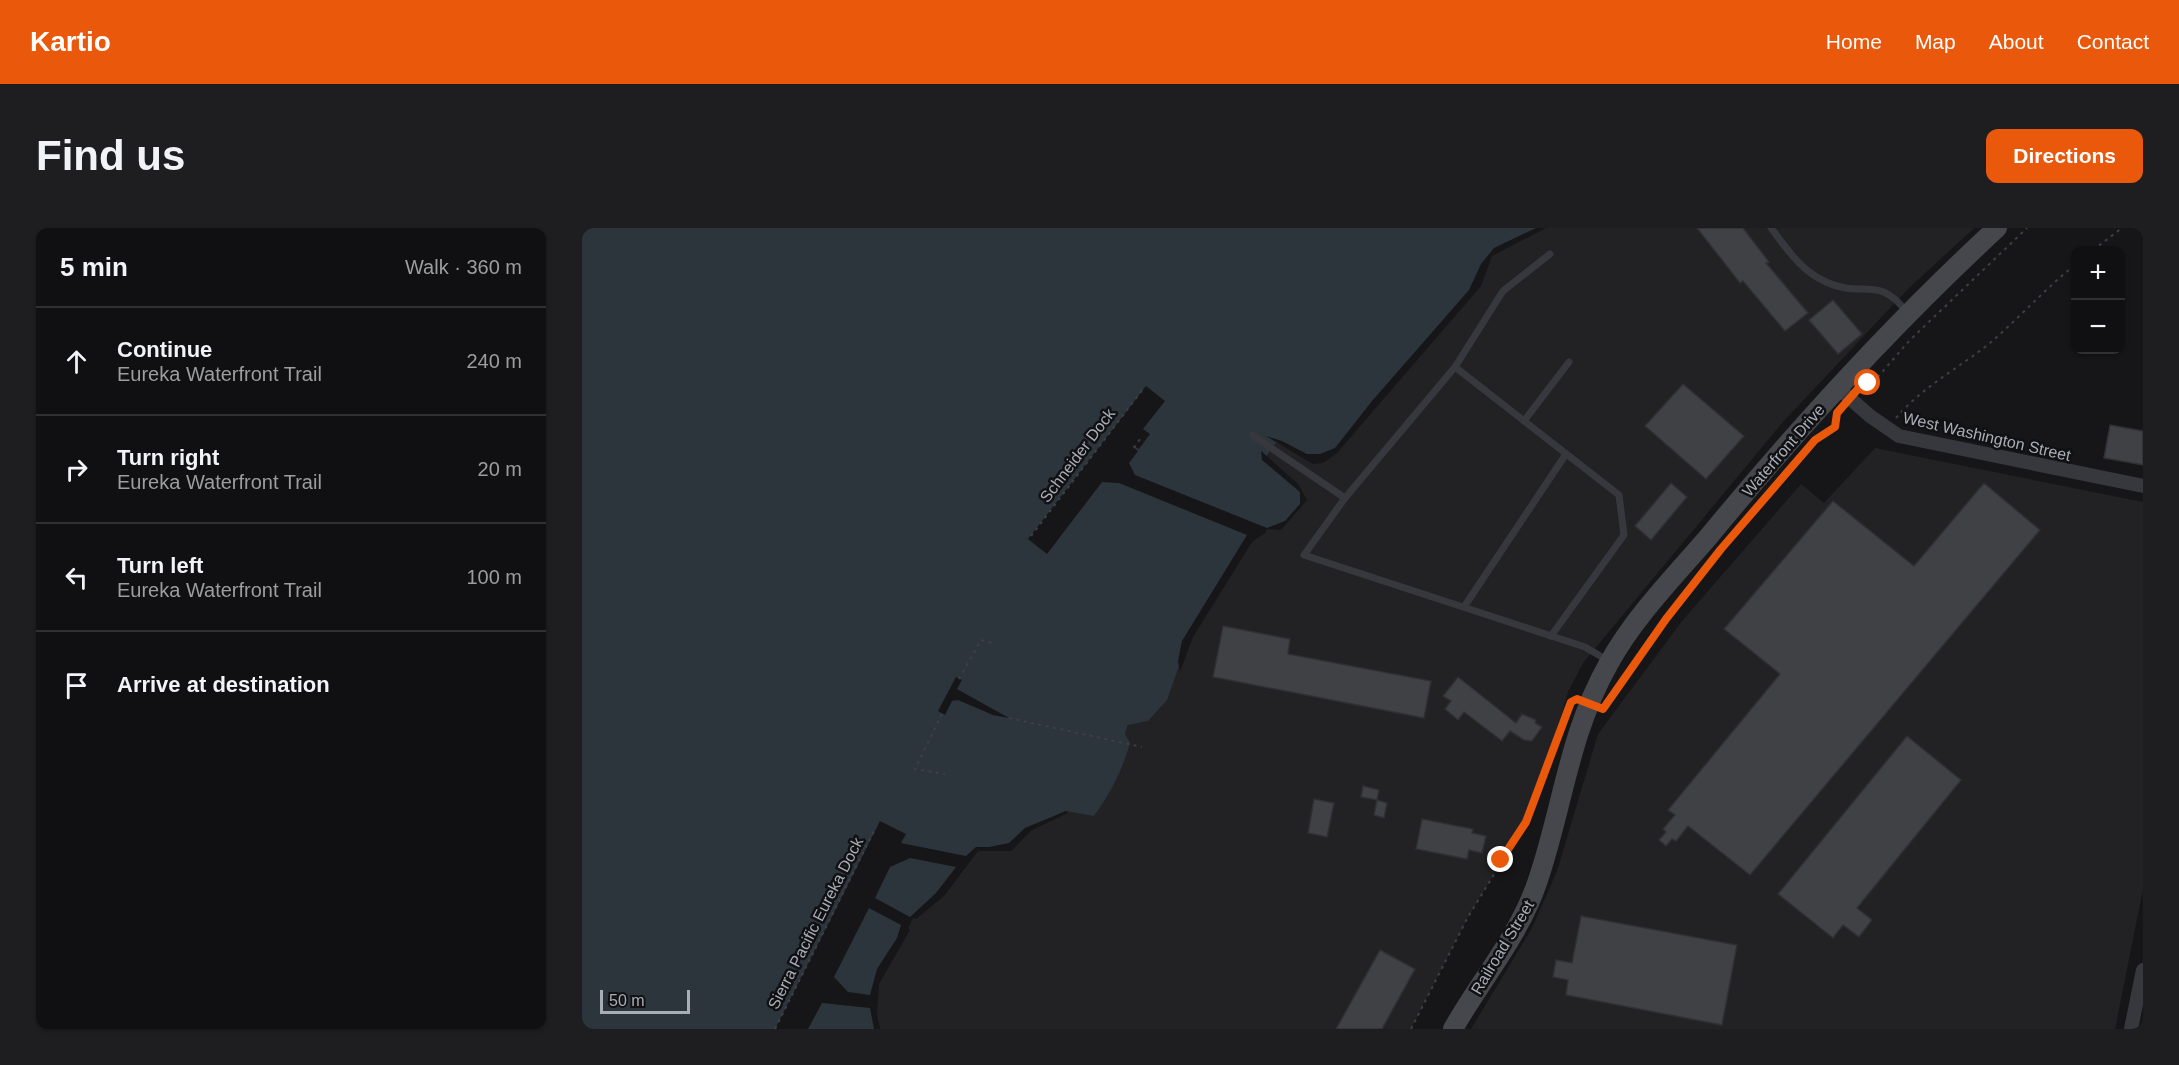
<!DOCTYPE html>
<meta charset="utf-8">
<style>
body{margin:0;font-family:Helvetica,sans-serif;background:#1e1e20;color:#f1f3f6}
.controls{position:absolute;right:18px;top:18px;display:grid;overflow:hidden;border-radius:12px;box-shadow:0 2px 4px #0004}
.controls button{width:54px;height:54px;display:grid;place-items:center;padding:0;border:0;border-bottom:2px solid #303032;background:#101012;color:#f1f3f6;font:30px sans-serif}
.scale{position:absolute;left:18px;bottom:15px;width:90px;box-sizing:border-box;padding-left:6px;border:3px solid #a8adb8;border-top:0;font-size:16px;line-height:21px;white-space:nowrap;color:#a8adb8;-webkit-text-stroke:4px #111113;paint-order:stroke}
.stop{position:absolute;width:18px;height:18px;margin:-14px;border:4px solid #ea580c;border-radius:50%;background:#fff}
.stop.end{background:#ea580c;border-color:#fff;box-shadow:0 2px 6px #0008}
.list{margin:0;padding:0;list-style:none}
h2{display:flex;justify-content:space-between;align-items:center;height:78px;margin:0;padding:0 24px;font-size:26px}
h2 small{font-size:20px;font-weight:400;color:#9c9d9f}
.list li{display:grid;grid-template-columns:39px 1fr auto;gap:18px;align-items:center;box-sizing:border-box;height:108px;padding:0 24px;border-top:2px solid #303032}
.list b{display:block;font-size:22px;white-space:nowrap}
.list p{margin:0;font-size:20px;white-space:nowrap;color:#9c9d9f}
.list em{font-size:20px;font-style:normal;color:#9c9d9f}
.icon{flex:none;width:33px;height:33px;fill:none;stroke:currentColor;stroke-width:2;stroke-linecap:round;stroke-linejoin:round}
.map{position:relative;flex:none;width:1561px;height:801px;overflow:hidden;border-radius:12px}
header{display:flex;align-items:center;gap:36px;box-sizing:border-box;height:84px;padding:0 30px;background:#ea580c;color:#fff}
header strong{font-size:28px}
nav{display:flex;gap:33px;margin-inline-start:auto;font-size:21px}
.intro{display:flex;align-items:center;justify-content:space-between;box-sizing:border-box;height:144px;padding:0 36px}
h1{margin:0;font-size:42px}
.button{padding:15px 27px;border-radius:12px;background:#ea580c;color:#fff;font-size:21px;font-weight:700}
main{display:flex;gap:36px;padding:0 36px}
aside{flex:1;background:#101012;border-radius:12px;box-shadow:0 2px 4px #0004}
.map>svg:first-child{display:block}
.built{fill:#222225}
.water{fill:#2c353c}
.pier{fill:#161618;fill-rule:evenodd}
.building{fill:#404145;stroke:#303034;stroke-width:1.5}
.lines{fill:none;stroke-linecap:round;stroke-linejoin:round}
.path{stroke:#3d3f44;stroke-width:2;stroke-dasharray:3 4.5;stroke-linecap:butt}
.lane{stroke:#37383d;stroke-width:7}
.street{stroke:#37383d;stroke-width:14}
.secondary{stroke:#45474d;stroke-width:20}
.route{stroke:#ea580c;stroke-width:8}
.labels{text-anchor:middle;stroke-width:5;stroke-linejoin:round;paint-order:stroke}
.street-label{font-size:16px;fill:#a8adb8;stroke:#111113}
</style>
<header>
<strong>Kartio</strong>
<nav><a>Home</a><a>Map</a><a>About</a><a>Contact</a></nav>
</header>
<div class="intro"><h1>Find us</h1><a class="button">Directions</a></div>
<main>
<aside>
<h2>5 min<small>Walk · 360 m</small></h2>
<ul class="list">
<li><svg class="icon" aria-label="ahead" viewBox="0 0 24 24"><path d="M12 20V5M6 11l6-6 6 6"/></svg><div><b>Continue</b><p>Eureka Waterfront Trail</p></div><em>240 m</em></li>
<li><svg class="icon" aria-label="right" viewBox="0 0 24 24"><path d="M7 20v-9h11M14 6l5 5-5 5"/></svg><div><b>Turn right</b><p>Eureka Waterfront Trail</p></div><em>20 m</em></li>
<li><svg class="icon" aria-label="left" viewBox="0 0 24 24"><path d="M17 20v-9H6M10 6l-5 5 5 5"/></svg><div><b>Turn left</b><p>Eureka Waterfront Trail</p></div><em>100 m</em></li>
<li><svg class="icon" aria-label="arrive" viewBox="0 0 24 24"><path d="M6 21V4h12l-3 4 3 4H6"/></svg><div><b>Arrive at destination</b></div></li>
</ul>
</aside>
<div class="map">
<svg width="1561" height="801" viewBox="0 0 1561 801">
<rect width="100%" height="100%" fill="#161618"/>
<g class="built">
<path d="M 962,0 L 1392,0 L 1326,61 L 1201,194 L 1001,435 L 986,464 L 961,551 L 944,594 L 886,689 L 829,801 L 295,801 L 294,755 L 333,685 L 395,620 L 543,506 L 547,496 L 566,493 L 608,407 L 683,230 L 694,215 L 908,26 Z"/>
<path d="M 1293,220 L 1561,274 L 1561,661 L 1533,801 L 889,801 L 950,700 L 975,643 L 1016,506 L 1100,393 L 1219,256 L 1242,275 Z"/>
</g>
<path class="water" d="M 0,0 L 961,0 L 908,26 L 897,56 L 754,223 L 739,233 L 694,215 L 683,230 L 714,258 L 722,272 L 698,299 L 685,300 L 668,312 L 608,407 L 585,472 L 566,493 L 546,497 L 543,506 L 548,515 C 540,543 529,564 512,588 L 484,583 L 448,599 L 428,620 L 394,621 L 360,666 L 333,685 L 294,755 L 295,801 L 0,801 Z"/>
<g class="pier">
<path d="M 954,0 L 964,0 L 910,28 L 899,58 L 755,225 L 741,235 L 731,236 L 684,208 L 700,213 L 725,226 L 738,226 L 753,220 L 790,173 L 887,62 L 899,36 L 912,20 Z"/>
<path d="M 564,158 L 583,173 L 561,201 L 568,206 L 557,221 L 549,217 L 556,223 L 547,235 L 553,247 L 685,300 L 703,293 L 718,276 L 718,264 L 680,232 L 679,223 L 716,256 L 725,272 L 699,302 L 685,301 L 683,305 L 670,314 L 611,409 L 598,444 L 596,433 L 600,413 L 665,307 L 537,255 L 520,254 L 465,326 L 446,311 Z"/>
<path d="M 374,449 L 380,452 L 375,461 L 427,490 L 411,487 L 376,472 L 370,473 L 363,487 L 356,483 Z"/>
<path d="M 484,583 L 486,584 L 484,586 L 450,602 L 429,623 L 396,623 L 362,668 L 334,691 L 331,690 L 326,700 L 328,702 L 297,756 L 295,786 L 298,801 L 292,801 L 288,780 L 240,775 L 226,801 L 193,801 L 298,593 L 324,606 L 319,615 L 384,628 L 394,619 L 407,619 L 427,615 L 443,600 ZM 328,630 L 374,639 L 354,665 L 328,689 L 293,670 L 308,639 ZM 287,680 L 319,697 L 315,710 L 295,741 L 288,767 L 266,764 L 252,749 Z"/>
</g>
<g class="building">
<path d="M 1115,0 L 1161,0 L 1187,34 L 1184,35 L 1226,85 L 1203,103 L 1161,53 L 1158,55 Z"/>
<path d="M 1251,72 L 1280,106 L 1256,126 L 1227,92 Z"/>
<path d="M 1101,156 L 1162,208 L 1124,251 L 1063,198 Z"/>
<path d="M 1528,197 L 1561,203 L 1561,237 L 1522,230 Z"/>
<path d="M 1089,255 L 1105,269 L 1069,312 L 1053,298 Z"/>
<path d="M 1402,255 L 1458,302 L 1168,647 L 1106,598 L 1094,613 L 1090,611 L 1084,618 L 1077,612 L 1084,604 L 1081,601 L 1093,587 L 1086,582 L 1198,446 L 1142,401 L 1251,273 L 1332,338 Z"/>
<path d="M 641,398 L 708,411 L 706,426 L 849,453 L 842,490 L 631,449 Z"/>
<path d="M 876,449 L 934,495 L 940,486 L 954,492 L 953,495 L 960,499 L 950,513 L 942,512 L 928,503 L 920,513 L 882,484 L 876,492 L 863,481 L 869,473 L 861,468 Z"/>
<path d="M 1325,508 L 1379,552 L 1275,680 L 1290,692 L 1277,709 L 1261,697 L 1251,710 L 1196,666 Z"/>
<path d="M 781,558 L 797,562 L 795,572 L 805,575 L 802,590 L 792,587 L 795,572 L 779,569 Z"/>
<path d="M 732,571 L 752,575 L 745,609 L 726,605 Z"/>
<path d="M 840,591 L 891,601 L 890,605 L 904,608 L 900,625 L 887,622 L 885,631 L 834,621 Z"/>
<path d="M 999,688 L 1155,717 L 1140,797 L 984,767 L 986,752 L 971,749 L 974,732 L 990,735 Z"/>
<path d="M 798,722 L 833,741 L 800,801 L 754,801 Z"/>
</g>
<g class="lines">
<g class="path">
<path d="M 1511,22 L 1540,0"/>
<path d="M 1282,155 L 1294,151 L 1328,112 L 1445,0"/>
<path d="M 1314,190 C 1340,159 1377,140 1408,115 C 1437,90 1463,61 1494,36"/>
<path d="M 552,220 L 558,211"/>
<path d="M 449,308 L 561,161"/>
<path d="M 377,451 L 399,412 L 410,415"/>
<path d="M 1027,473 C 1079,382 1163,290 1233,212 L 1253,199 L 1256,184"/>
<path d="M 360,486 L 333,541 L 363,546"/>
<path d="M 427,490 L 560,519"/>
<path d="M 193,801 L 294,599"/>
<path d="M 829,801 L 886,689 L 944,594 L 982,490 L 993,471"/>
</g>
<g class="lane">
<path d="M 1189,0 C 1205,21 1219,43 1244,54 C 1280,71 1298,46 1325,85"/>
<path d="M 968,26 L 921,63 L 873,139 L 763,270 L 722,327 L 1003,419 L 1025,432"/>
<path d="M 873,139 L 1037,267 L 1042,307 L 969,408"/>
<path d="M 942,193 L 987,134"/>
<path d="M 670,207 L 763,270"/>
<path d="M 882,379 L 984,226"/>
</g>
<g class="street">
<path d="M 1256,160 L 1288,188 L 1317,208 L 1561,258"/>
<path d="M 1549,801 L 1561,742"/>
</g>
<path class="secondary" d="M 871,801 C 898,753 937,708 955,655 C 981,580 986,507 1027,435 C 1053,388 1093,348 1128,307 C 1217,199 1312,95 1415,0"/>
</g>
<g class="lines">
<path class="route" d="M 919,632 L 944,594 L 989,474 L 995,471 L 1021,481 L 1084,391 L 1139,321 L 1233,212 L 1253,199 L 1255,185 L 1282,154 L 1286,155"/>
</g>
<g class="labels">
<g class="street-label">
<text transform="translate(1405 208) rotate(13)" y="6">West Washington Street</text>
<text transform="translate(1201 222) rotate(-49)" y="6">Waterfront Drive</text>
<text transform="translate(495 227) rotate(-53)" y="6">Schneider Dock</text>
<text transform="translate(233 695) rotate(-63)" y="6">Sierra Pacific Eureka Dock</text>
<text transform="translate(920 719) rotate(-59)" y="6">Railroad Street</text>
</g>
</g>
</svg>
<div class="controls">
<button>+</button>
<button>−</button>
</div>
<div class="scale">50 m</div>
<div class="stop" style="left:1286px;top:155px"></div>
<div class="stop end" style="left:919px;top:632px"></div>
</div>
</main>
